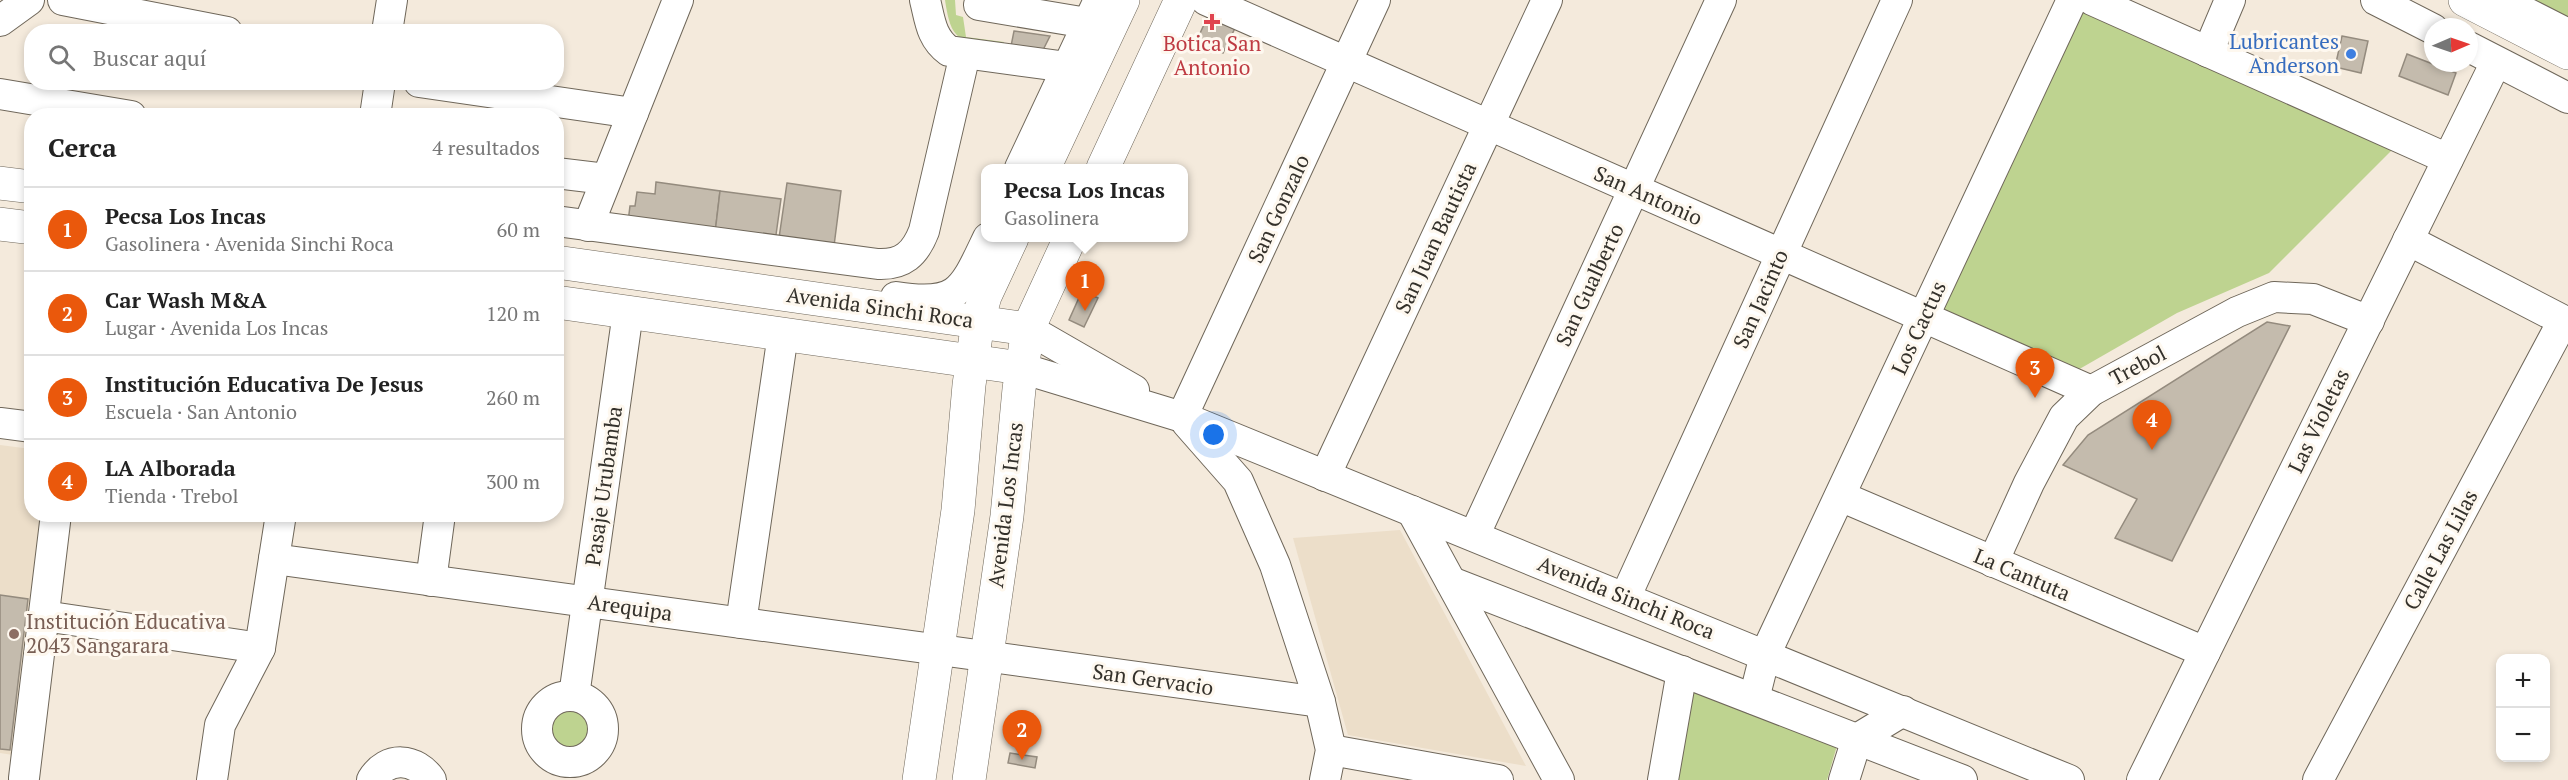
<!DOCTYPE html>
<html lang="es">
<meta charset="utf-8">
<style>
body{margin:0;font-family:"PT Serif",serif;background:#f2f2f2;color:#222}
.controls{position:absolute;right:18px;bottom:18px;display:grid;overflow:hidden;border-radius:12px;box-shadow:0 3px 9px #0003}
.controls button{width:54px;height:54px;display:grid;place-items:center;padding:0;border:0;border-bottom:2px solid #e0e0e0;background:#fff;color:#222;font:30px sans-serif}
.compass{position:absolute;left:2424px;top:18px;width:54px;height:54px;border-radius:50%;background:#fff;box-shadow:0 3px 9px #0003;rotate:88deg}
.you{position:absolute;left:1214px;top:435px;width:21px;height:21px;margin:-15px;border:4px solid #fff;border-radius:50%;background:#1a73e8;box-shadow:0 0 0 9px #1a73e833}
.badge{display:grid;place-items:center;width:39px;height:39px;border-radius:50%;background:#ea580c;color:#fff;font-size:20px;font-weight:700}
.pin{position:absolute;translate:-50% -50px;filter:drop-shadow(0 2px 3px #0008)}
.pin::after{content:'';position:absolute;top:32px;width:21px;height:18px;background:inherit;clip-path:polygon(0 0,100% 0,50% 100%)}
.popup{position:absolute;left:981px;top:164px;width:207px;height:78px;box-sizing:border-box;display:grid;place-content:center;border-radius:12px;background:#fff;filter:drop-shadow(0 2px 4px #0005);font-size:20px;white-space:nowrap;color:#767676}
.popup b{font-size:22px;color:#222}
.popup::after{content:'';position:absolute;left:50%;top:100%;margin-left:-12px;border:12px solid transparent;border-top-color:#fff}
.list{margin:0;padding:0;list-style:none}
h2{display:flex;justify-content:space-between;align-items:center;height:78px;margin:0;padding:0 24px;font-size:26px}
h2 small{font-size:20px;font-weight:400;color:#767676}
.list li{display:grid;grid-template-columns:39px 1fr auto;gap:18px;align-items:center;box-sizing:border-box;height:84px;padding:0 24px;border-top:2px solid #e0e0e0}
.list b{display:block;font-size:22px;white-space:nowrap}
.list p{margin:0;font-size:20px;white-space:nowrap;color:#767676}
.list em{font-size:20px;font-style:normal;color:#767676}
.icon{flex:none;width:33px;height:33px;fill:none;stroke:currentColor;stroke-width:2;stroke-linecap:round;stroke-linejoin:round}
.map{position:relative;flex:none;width:2568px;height:780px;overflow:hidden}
.search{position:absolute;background:#fff;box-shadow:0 3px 9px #0003;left:24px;top:24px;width:540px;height:66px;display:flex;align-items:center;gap:15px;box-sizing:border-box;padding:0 21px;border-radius:24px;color:#767676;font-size:22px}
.panel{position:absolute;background:#fff;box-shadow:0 3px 9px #0003;left:24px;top:108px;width:540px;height:414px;border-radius:24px}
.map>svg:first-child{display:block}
.built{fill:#ecdec9}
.green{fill:#bed390}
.building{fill:#c4bbad;stroke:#948b7e;stroke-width:1.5}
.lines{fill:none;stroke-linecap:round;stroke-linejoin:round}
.minor-casing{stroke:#6f675a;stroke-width:32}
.major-casing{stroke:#6f675a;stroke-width:34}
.minor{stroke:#fff;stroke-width:30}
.major{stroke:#fff;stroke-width:33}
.health-dot{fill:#e0444e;stroke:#fef8ef;stroke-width:2}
.shop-dot{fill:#3f7fe0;stroke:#fef8ef;stroke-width:2}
.education-dot{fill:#8d6e63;stroke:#fef8ef;stroke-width:2}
.labels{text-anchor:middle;stroke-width:6;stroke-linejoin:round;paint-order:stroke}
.shop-label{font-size:21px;fill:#366cbe;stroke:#fef8ef;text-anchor:end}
.health-label{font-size:21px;fill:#be3a42;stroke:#fef8ef}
.street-label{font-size:21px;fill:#34312b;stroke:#fef8ef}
.education-label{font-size:21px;fill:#785e54;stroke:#fef8ef;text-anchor:start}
</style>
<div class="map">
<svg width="2568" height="780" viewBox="0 0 2568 780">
<rect width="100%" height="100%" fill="#f4eadc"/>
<g class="built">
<path d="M 0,445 L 31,449 L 32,514 L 44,515 L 13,755 L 0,753 Z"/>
<path d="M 1400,530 L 1526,766 L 1348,735 L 1293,538 Z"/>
</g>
<g class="green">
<path d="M 945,0 L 955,0 L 956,15 L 963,17 L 966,37 L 1004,42 L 1004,46 C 961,39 952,47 945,0 Z"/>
<path d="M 2518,0 L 2568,0 L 2568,26 Z"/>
<path d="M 2081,9 L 2397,145 L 2269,273 L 2177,313 L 2076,371 L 1941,312 Z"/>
<path d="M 1695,677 L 1841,732 L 1827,780 L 1674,780 Z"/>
<circle cx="570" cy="730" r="28"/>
</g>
<g class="building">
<path d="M 1215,16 L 1236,26 L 1223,53 L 1197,40 L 1207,18 Z"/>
<path d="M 1014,31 L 1050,36 L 1043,50 L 1011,46 Z"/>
<path d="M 2342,36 L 2368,41 L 2361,73 L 2335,67 Z"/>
<path d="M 2407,54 L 2456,73 L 2448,95 L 2399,76 Z"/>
<path d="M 656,182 L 720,191 L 715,233 L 628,222 L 630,206 L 635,206 L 637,192 L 655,194 Z"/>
<path d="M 787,183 L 841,191 L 834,246 L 779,238 Z"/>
<path d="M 720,191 L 781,199 L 775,242 L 715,233 Z"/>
<path d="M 1082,291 L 1098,298 L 1084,327 L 1069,320 Z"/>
<path d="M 2267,322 L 2290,326 L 2172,561 L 2115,538 L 2137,499 L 2063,465 L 2088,435 Z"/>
<path d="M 0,595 L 28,599 L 10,750 L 0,749 Z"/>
<path d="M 1010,753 L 1037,757 L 1035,768 L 1008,763 Z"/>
</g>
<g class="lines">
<g class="minor-casing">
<g id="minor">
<path d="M 63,0 L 227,32"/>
<path d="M 925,0 C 930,20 931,38 949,51 L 1067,67"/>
<path d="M 1206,0 L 2091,391"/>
<path d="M 2092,0 L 2448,159"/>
<path d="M 2376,0 L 2433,29"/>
<path d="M 2501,0 L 2568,34"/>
<path d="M 979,5 L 1087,23"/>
<path d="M 0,21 L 29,0"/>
<path d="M 387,32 L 392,0"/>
<path d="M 2469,47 L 2568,98"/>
<path d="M 2208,52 L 2230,0"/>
<path d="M 419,82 L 633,113"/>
<path d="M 0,94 L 131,116"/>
<path d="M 375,116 L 380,82"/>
<path d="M 1020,168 L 1099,0"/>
<path d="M 556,173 L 606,179"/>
<path d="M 556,221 L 878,264 C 903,265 915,254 924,231 L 965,54"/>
<path d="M 588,226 L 678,0"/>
<path d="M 2408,240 L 2568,323"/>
<path d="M 896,297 C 959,307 963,290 988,238"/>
<path d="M 1028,329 L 1134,390"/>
<path d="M 1021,368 L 1182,417 L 2069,780"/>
<path d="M 1182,417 L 1375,0"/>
<path d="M 0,423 L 32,427"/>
<path d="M 1187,423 L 1238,481 L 1275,565 L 1320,702 L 1331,750 L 1325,780"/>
<path d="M 1325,476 L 1547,0"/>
<path d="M 1840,496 L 2205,652"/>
<path d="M 1412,511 L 1559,780"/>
<path d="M 1474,536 L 1721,0"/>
<path d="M 274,559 L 1320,702"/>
<path d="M 1993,562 L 2029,483 L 2064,417 L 2091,391 L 2237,312 L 2274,297 L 2313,299 L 2369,321"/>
<path d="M 431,581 L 440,514"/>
<path d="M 1451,582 L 1962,780"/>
<path d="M 1625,598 L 1897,0"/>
<path d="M 44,616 L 260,648"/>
<path d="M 741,623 L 783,334"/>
<circle cx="570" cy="729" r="33"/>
<path d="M 574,696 L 628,312"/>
<path d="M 1754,699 L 1765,655 L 2072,0"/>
<path d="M 1331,750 L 1498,780"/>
<path d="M 24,778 L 56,514"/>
<path d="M 212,780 L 220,725 L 260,648 L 281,514"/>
<path d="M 372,780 C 387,755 416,758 431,780"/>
<path d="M 1663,780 L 1682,671"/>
<path d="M 1844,780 L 1857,739 L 1903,711"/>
<path d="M 2142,780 L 2496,62"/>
<path d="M 2318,780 L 2563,321"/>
</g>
</g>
<g class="major-casing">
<g id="major">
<path d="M 2465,0 L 2568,53"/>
<path d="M 1044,168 L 1123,0"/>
<path d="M 1103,168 L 1181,0"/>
<path d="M 0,183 L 32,187"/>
<path d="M 0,224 L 32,228"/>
<path d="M 556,262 L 1028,329"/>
<path d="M 556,302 L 1021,368"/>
<path d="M 919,780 L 958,510 L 969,385 L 978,321 L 985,296 L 1012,238"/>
<path d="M 969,780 L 1007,516 L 1019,389 L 1028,329 L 1070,238"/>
</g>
</g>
<use href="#minor" class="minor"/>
<use href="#major" class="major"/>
</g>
<path class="health-dot" d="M1209 13h6v6h6v6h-6v6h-6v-6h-6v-6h6z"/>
<circle class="shop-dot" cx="2351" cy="54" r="6"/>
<circle class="education-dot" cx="14" cy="634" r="6"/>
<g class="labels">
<g class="shop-label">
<text x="2339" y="49">Lubricantes<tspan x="2339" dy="24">Anderson</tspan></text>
</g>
<g class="health-label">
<text x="1212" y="51">Botica San<tspan x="1212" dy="24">Antonio</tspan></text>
</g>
<g class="street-label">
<text transform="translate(1648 196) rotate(24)" y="7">San Antonio</text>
<text transform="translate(1279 209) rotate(-65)" y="7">San Gonzalo</text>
<text transform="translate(1436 238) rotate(-65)" y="7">San Juan Bautista</text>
<text transform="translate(1590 285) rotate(-65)" y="7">San Gualberto</text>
<text transform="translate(1761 299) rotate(-66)" y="7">San Jacinto</text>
<text transform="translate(880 308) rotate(8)" y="7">Avenida Sinchi Roca</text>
<text transform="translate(1919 328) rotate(-65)" y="7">Los Cactus</text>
<text transform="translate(2138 366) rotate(-28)" y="7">Trebol</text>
<text transform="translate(2319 421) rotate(-64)" y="7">Las Violetas</text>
<text transform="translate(604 486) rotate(-82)" y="7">Pasaje Urubamba</text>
<text transform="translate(1006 505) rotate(-83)" y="7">Avenida Los Incas</text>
<text transform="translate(2441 550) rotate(-62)" y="7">Calle Las Lilas</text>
<text transform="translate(2022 575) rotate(23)" y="7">La Cantuta</text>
<text transform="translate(1626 598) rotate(22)" y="7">Avenida Sinchi Roca</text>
<text transform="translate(630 608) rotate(8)" y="7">Arequipa</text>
<text transform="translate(1153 680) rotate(8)" y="7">San Gervacio</text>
</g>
<g class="education-label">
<text x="26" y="629">Institución Educativa<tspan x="26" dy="24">2043 Sangarara</tspan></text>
</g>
</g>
</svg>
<div class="controls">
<button>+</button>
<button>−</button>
</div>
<svg class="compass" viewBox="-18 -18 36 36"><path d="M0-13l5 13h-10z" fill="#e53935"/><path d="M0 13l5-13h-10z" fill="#767676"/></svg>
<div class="you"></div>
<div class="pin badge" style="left:1085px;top:311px">1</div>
<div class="popup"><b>Pecsa Los Incas</b>Gasolinera</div>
<div class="pin badge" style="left:1022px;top:760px">2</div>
<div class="pin badge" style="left:2035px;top:398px">3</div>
<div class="pin badge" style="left:2152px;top:450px">4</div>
<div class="search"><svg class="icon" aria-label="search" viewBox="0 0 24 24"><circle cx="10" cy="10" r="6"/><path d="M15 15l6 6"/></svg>Buscar aquí</div>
<section class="panel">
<h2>Cerca<small>4 resultados</small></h2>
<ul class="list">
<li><span class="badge">1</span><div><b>Pecsa Los Incas</b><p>Gasolinera · Avenida Sinchi Roca</p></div><em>60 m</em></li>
<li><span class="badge">2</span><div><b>Car Wash M&amp;A</b><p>Lugar · Avenida Los Incas</p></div><em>120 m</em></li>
<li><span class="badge">3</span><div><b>Institución Educativa De Jesus</b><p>Escuela · San Antonio</p></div><em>260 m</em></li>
<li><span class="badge">4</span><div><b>LA Alborada</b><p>Tienda · Trebol</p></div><em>300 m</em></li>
</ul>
</section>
</div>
